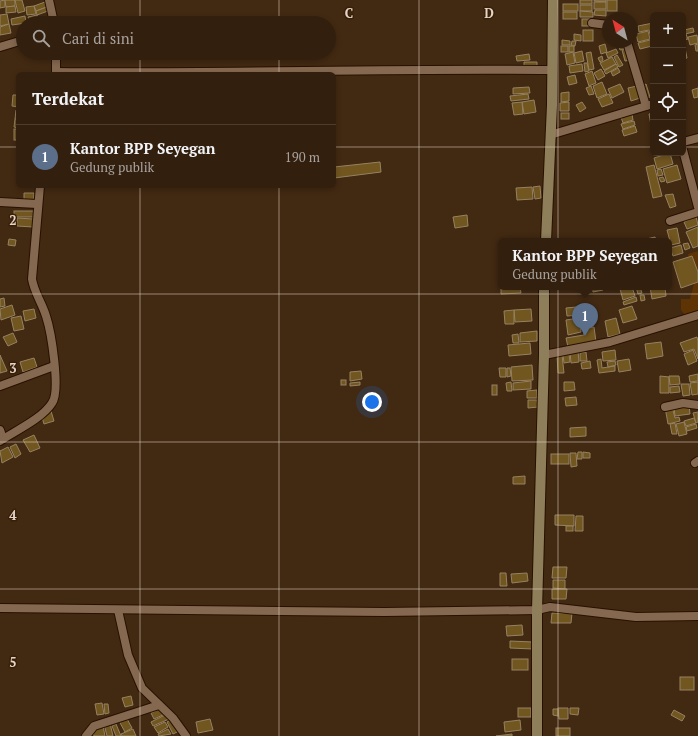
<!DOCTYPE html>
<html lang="id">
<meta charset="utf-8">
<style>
body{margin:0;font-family:"PT Serif",serif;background:#3a2717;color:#f1f3f6}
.controls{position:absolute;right:12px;top:12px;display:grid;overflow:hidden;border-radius:6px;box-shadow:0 2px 6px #0003}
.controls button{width:36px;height:36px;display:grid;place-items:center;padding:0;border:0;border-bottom:1px solid #4d3d2e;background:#321f0e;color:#f1f3f6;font:20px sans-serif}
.compass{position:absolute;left:602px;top:12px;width:36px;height:36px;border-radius:50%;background:#321f0e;box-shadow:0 2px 6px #0003;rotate:324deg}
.you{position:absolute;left:372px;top:402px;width:14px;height:14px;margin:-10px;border:3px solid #fff;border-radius:50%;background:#1a73e8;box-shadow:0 0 0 6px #1a73e833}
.badge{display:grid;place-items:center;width:26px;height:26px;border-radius:50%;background:#8bbbb9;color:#fff;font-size:13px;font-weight:700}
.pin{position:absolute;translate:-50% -33px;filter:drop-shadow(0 1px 2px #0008)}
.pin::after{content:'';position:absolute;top:21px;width:14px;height:12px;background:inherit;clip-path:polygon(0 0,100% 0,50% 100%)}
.popup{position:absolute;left:498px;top:238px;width:174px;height:52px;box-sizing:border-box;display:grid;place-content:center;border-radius:6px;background:#321f0e;filter:drop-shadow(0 1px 3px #0005);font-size:13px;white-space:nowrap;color:#a8a29e}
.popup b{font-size:15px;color:#f1f3f6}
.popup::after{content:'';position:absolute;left:50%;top:100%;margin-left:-8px;border:8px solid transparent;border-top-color:#321f0e}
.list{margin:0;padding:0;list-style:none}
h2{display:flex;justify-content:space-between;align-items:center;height:52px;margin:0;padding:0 16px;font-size:17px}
h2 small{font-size:13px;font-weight:400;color:#a8a29e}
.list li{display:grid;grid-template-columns:26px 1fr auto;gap:12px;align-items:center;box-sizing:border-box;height:64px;padding:0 16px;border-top:1px solid #4d3d2e}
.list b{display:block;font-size:15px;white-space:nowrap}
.list p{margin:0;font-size:13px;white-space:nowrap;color:#a8a29e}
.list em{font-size:13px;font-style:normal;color:#a8a29e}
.icon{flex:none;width:22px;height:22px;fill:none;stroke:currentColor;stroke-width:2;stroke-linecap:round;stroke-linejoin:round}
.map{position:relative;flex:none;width:698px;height:736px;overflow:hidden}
.search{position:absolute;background:#321f0e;box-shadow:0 2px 6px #0003;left:16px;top:16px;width:320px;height:44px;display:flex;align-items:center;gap:10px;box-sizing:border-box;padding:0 14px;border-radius:22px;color:#a8a29e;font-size:15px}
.panel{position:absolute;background:#321f0e;box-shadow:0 2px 6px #0003;left:16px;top:72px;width:320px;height:116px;border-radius:6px}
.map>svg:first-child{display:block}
.green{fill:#5f3404}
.building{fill:#725620;stroke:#958262}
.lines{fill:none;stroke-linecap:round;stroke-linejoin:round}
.minor-casing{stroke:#281100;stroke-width:10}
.secondary-casing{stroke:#281100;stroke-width:12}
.minor{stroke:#856850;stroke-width:8}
.secondary{stroke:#8e7f5a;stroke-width:10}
.grid{fill:none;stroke:#e5d4c7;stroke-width:1;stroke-opacity:0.55}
.grid-label{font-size:13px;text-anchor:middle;font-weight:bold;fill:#e5d4c7;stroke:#381f08;stroke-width:3;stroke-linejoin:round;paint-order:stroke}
</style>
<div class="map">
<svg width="698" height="736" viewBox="0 0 698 736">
<rect width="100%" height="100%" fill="#422912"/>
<path class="green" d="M 698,251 L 698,312 L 686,316 L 681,310 L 681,299 L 690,299 L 694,284 L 688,254 Z"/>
<g class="building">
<path d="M 5,0 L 5,7 L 0,8 L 0,1 Z"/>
<path d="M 5,0 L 15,0 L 15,6 L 6,7 Z"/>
<path d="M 15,0 L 22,0 L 25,11 L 18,13 Z"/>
<rect x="580" y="0" width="12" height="4"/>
<path d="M 594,0 L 606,0 L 606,2 L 594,1 Z"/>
<rect x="607" y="0" width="10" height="11"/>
<path d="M 45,2 L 47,7 L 36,11 L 34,6 Z"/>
<rect x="594" y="2" width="12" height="7"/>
<rect x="563" y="4" width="15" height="7"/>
<rect x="580" y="5" width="12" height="6"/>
<path d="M 15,6 L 16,12 L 6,13 L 6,7 Z"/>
<path d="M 34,6 L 36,14 L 27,15 L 26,7 Z"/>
<path d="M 47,7 L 48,11 L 37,15 L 36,11 Z"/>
<path d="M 595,10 L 606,10 L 606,16 L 594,15 Z"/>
<path d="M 580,11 L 593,12 L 593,17 L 580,17 Z"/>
<rect x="563" y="12" width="14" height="7"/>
<path d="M 7,14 L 9,24 L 0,26 L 0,15 Z"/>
<path d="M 37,15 L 39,23 L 30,23 L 28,17 Z"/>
<path d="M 25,16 L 26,23 L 12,25 L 11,19 Z"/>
<rect x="582" y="19" width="8" height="7"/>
<path d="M 653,23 L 653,43 L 652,43 L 649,30 L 639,32 L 638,26 Z"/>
<path d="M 9,24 L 11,33 L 0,35 L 0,27 Z"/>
<path d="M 693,28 L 694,32 L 685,34 L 684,30 Z"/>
<rect x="583" y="30" width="10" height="11"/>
<path d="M 648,31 L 650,39 L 638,42 L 636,34 Z"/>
<path d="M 574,34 L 581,35 L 581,41 L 574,40 Z"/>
<path d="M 686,34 L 688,39 L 684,40 L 683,35 Z"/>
<path d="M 697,35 L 698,43 L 690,45 L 688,37 Z"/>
<path d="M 562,40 L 570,41 L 570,45 L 562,45 Z"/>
<path d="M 650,40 L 652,46 L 640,49 L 638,43 Z"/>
<path d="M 572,41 L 576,41 L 575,46 L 571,46 Z"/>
<path d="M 626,42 L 628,48 L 620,50 L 618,43 Z"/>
<path d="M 605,44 L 607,52 L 601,54 L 599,46 Z"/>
<path d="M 698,44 L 698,51 L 696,51 L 695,45 Z"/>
<rect x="561" y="46" width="7" height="6"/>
<rect x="569" y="46" width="5" height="6"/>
<path d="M 683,48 L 685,48 L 687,58 L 683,59 Z"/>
<path d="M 616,49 L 618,53 L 608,58 L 606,53 Z"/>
<path d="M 628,49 L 631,60 L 625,61 L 622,50 Z"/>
<path d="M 582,51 L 584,61 L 576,63 L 574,53 Z"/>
<path d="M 573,52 L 575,63 L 567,65 L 565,54 Z"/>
<path d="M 591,52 L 594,69 L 589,70 L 586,53 Z"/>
<path d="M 529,54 L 530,60 L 517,61 L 516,56 Z"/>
<path d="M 617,55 L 623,65 L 619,67 L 614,57 Z"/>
<path d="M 602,56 L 603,60 L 600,62 L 598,58 Z"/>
<path d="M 612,57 L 616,64 L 604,70 L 600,63 Z"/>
<path d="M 524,62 L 537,62 L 537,69 L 524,68 Z"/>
<path d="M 584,63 L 587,63 L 589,71 L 585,72 Z"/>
<path d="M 582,64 L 583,71 L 570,73 L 569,66 Z"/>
<path d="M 616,64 L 618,67 L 606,74 L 604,71 Z"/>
<path d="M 618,68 L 620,72 L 613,76 L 611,72 Z"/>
<path d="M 601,69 L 605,76 L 598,80 L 594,73 Z"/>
<path d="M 592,71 L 596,83 L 589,86 L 585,74 Z"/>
<path d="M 575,75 L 577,83 L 569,85 L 567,77 Z"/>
<path d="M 602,82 L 607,94 L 597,98 L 593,86 Z"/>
<path d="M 620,84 L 624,92 L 612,98 L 608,89 Z"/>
<path d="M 646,84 L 650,97 L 645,99 L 642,86 Z"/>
<path d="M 591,86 L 594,94 L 589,95 L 586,88 Z"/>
<path d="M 637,86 L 640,98 L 631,101 L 628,88 Z"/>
<path d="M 529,87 L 530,93 L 513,94 L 513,88 Z"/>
<path d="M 698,88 L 698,97 L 694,98 L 692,90 Z"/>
<path d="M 569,92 L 569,101 L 561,102 L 561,93 Z"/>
<path d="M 528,94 L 529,99 L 511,101 L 510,96 Z"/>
<path d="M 609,94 L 613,103 L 602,107 L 598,99 Z"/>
<path d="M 13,95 L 18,95 L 18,107 L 12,106 Z"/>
<path d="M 534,100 L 536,112 L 524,114 L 522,102 Z"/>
<path d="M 522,102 L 523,114 L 514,115 L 512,103 Z"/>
<path d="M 569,102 L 569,111 L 560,111 L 560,103 Z"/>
<path d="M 582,102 L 586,108 L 580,112 L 576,105 Z"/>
<path d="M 16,110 L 18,110 L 18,119 L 15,119 Z"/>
<rect x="561" y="113" width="8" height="6"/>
<path d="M 653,113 L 653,124 L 651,125 L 649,114 Z"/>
<path d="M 632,114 L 633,120 L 623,123 L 621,117 Z"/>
<path d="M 15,119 L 18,119 L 18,128 L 14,127 Z"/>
<path d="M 634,121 L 635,125 L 623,129 L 621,124 Z"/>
<path d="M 635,126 L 637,132 L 624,136 L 622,130 Z"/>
<rect x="14" y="129" width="4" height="11"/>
<path d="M 670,153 L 673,164 L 657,169 L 654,158 Z"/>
<path d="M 380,162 L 381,172 L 334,178 L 334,167 Z"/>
<path d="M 654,165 L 662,196 L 653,198 L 646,167 Z"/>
<path d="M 677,165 L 681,179 L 667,183 L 663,169 Z"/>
<path d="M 661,169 L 663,175 L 658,176 L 657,170 Z"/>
<path d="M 663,177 L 665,181 L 661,182 L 659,178 Z"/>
<path d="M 540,186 L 541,198 L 535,199 L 533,187 Z"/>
<path d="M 532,187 L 533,199 L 517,200 L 516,188 Z"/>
<path d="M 24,193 L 34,193 L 34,200 L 24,201 Z"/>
<path d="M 673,194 L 676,206 L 670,208 L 665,195 Z"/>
<rect x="14" y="211" width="20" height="6"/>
<path d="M 467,215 L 468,226 L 455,228 L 453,217 Z"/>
<path d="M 696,216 L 698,225 L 687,229 L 684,222 Z"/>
<path d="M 17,218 L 33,219 L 33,227 L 17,226 Z"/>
<path d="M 698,227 L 698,246 L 693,248 L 686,232 Z"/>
<path d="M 677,228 L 680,243 L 671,245 L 667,230 Z"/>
<path d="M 655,237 L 656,241 L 642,241 L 642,240 Z"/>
<path d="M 9,239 L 16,240 L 15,246 L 8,245 Z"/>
<path d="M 688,243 L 690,248 L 685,250 L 683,244 Z"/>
<path d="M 681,245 L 683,253 L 673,256 L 670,248 Z"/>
<path d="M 692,256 L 698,272 L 698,282 L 681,288 L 673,262 Z"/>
<path d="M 501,287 L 520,287 L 521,293 L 501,294 Z"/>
<path d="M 592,287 L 603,287 L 603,290 L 593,292 Z"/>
<path d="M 627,287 L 632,287 L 635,296 L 623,300 L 620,289 Z"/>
<path d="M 636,287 L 640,287 L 642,293 L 638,294 Z"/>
<path d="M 650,287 L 665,287 L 666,296 L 652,299 Z"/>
<path d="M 640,295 L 644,295 L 645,300 L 641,301 Z"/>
<path d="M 636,297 L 637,301 L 624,305 L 623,302 Z"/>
<path d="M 4,298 L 5,306 L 0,307 L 0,299 Z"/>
<path d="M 12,305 L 15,315 L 1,320 L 0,309 Z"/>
<path d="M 587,306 L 589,324 L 582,325 L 581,315 L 567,316 L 566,308 Z"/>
<path d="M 632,306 L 637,319 L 623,323 L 619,310 Z"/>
<path d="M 34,309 L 36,318 L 25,321 L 23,311 Z"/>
<path d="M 531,309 L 532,321 L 515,322 L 514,310 Z"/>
<path d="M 514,310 L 514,324 L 505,324 L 504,311 Z"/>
<path d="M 21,316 L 24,329 L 14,331 L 11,318 Z"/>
<path d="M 579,318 L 581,332 L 568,335 L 566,320 Z"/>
<path d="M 616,318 L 620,334 L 608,337 L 605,321 Z"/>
<path d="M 594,327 L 596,342 L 568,347 L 566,338 L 584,335 L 583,329 Z"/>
<path d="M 537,331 L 537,341 L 520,342 L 520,333 Z"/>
<path d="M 13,333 L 17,342 L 8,346 L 3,337 Z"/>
<path d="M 518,334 L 519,343 L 513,343 L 512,335 Z"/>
<path d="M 697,337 L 698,341 L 698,359 L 694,349 L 684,352 L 680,343 Z"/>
<path d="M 661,342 L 663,356 L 647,359 L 645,344 Z"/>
<path d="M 530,343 L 531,354 L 509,356 L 508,345 Z"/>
<path d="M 615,350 L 616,360 L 603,361 L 602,352 Z"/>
<path d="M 693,350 L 697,361 L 688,365 L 684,354 Z"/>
<path d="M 578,351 L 579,362 L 571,363 L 570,352 Z"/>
<path d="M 586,352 L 587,361 L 580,361 L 580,353 Z"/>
<path d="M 569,354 L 570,362 L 564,363 L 563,355 Z"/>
<path d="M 0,355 L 7,371 L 0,373 Z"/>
<path d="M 557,355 L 562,355 L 564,373 L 558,373 Z"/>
<path d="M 34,358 L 37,367 L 23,372 L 20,362 Z"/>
<path d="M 601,359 L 602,368 L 615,366 L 615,371 L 599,373 L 597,360 Z"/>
<path d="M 629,359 L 631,370 L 619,372 L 617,361 Z"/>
<path d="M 590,361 L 591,368 L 582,369 L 581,363 Z"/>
<path d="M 615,361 L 616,365 L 608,367 L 607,362 Z"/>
<path d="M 532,365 L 533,380 L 512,381 L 511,367 Z"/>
<path d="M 499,368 L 506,368 L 506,377 L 500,377 Z"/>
<path d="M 507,368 L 510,368 L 511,376 L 507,377 Z"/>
<path d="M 361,371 L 362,379 L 350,381 L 350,372 Z"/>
<path d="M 698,374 L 698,381 L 690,382 L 689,376 Z"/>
<path d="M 660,376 L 669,377 L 669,393 L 660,393 Z"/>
<path d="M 669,376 L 679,376 L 680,384 L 670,385 Z"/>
<rect x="341" y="380" width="5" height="5"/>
<path d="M 531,381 L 531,389 L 513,390 L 513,383 Z"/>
<path d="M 360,382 L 360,385 L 350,386 L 350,383 Z"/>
<path d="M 511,382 L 512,391 L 507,391 L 506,383 Z"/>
<path d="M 564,382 L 574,382 L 575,390 L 564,391 Z"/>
<path d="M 698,382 L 698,394 L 692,395 L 690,383 Z"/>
<path d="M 681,384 L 689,384 L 690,395 L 683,396 Z"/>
<rect x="492" y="385" width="5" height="10"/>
<path d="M 679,386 L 680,392 L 670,393 L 670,387 Z"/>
<path d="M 537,390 L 537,398 L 527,398 L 527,391 Z"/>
<path d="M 576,397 L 577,405 L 566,406 L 565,398 Z"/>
<path d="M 528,400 L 537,400 L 538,407 L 528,408 Z"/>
<path d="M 689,405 L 690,414 L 675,416 L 674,407 Z"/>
<path d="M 672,406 L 675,418 L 679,417 L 680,421 L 668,424 L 665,407 Z"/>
<path d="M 51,411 L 54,421 L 44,424 L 41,414 Z"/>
<path d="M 698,412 L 698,422 L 696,423 L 693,413 Z"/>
<path d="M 694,418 L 696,423 L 686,426 L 684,421 Z"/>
<path d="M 684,422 L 687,434 L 679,436 L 676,424 Z"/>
<path d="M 675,423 L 677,434 L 672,434 L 670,424 Z"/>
<path d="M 696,424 L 697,428 L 687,431 L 686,427 Z"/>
<path d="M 586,427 L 586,436 L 570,437 L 570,428 Z"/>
<path d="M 34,435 L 40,448 L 30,452 L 23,440 Z"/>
<path d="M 16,444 L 21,454 L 15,458 L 10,447 Z"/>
<path d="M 8,447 L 13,457 L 2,463 L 0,451 Z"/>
<path d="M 578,452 L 582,452 L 582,459 L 577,459 Z"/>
<path d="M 583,452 L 590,453 L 590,458 L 583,458 Z"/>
<path d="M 570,453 L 576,453 L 577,466 L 571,467 Z"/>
<rect x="551" y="454" width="18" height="10"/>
<path d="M 525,476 L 525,484 L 513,484 L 513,477 Z"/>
<path d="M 555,515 L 574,515 L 574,526 L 555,525 Z"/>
<path d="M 576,516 L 583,516 L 583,531 L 575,531 Z"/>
<rect x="566" y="526" width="7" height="5"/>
<path d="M 553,567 L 567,567 L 566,578 L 552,578 Z"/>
<path d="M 500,573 L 506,573 L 507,586 L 500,586 Z"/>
<path d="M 527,573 L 528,581 L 512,583 L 511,574 Z"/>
<path d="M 553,580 L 565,580 L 565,589 L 553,588 Z"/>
<path d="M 552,589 L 567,589 L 566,599 L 552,599 Z"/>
<path d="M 552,613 L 572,613 L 571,623 L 551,623 Z"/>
<path d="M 522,625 L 523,635 L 507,636 L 506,626 Z"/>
<path d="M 510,641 L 533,642 L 533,649 L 510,648 Z"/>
<rect x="512" y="659" width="16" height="11"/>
<rect x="680" y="677" width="14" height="13"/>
<path d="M 131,696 L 133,705 L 125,707 L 122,698 Z"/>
<path d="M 102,703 L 104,714 L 97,715 L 95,704 Z"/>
<path d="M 104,704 L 108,704 L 109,713 L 105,714 Z"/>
<path d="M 162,708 L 165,714 L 154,719 L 151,713 Z"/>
<rect x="518" y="708" width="13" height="9"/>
<path d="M 558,708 L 568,708 L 568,719 L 559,719 Z"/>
<path d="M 570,708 L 579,708 L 578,715 L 570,714 Z"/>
<path d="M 553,709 L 558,709 L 558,716 L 553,715 Z"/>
<path d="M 674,710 L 685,716 L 682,721 L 671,715 Z"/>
<path d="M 167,714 L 169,719 L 153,726 L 151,722 Z"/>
<path d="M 126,717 L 132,728 L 125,732 L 119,721 Z"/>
<path d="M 173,719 L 179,731 L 173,734 L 167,722 Z"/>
<path d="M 210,719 L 213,730 L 198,733 L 196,722 Z"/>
<path d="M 520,720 L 521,730 L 505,732 L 504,722 Z"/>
<path d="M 165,722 L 168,727 L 158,733 L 154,727 Z"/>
<path d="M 110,723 L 113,736 L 107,736 L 104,724 Z"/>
<path d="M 116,724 L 121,736 L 116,736 L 112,726 Z"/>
<path d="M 103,726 L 105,736 L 94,736 L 92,729 Z"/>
<rect x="556" y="728" width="14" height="8"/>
<path d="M 133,729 L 136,736 L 122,736 L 121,734 Z"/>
<path d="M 168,729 L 171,734 L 159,736 L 158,734 Z"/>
<path d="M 512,734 L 512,736 L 496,736 Z"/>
</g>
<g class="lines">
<g class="minor-casing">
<g id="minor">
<path d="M 49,0 L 54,23"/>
<path d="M 592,23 L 608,25"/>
<path d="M 627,42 L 646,106"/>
<path d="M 0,47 L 23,40"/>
<path d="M 56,72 C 222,74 387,68 552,70"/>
<path d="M 56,74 L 56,53"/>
<path d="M 550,135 L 653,104"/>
<path d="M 683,142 L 698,138"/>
<path d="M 683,150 L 698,207"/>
<path d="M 0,202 L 37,204"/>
<path d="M 670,221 L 698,212"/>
<path d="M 544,355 L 610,342 L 698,315"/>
<path d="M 0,386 L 54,366"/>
<path d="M 665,407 L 683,403 L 698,405"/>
<path d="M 0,430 L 3,439"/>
<path d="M 0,441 C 15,431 43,418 52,403 C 61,391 51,331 46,316 C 42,303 34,292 32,279 L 40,186"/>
<path d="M 695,463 L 698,461"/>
<path d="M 0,608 L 384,612 L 537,610 L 550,607 L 636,617 L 698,616"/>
<path d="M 118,610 L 128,655 L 142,688 L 173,718 L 186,736"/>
<path d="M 86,736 L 94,726 L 159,705"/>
</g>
</g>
<g class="secondary-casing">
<g id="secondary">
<path d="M 546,241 L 552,105 L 553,0"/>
<path d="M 537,736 L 537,610 L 544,355 L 544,287"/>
</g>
</g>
<use href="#minor" class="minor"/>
<use href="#secondary" class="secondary"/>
</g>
<path class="grid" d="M 140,0 L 140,23M 279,0 L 279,23M 419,0 L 419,736M 558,0 L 558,736M 140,53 L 140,74M 279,53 L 279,74M 0,147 L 18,147M 334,147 L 653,147M 683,147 L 698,147M 140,186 L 140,736M 279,186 L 279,736M 0,294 L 698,294M 0,442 L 698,442M 0,589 L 698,589"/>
<g class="grid-label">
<text x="349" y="18">C</text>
<text x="489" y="18">D</text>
<text x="13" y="225">2</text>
<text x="13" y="373">3</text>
<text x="13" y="520">4</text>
<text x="13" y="667">5</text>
</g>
</svg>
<div class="controls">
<button>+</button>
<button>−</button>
<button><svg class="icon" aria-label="locate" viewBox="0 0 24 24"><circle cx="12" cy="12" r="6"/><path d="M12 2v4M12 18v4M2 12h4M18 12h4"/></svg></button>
<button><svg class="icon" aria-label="layers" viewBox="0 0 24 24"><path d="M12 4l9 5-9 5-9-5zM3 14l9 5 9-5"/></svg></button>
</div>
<svg class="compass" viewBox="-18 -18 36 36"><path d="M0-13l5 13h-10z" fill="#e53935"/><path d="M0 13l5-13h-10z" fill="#a8a29e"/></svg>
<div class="you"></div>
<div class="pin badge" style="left:585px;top:336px;background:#5c6f8a">1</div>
<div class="popup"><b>Kantor BPP Seyegan</b>Gedung publik</div>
<div class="search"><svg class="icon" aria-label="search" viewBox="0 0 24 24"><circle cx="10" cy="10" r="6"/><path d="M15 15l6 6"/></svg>Cari di sini</div>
<section class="panel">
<h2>Terdekat<small></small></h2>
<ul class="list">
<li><span class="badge" style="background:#5c6f8a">1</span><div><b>Kantor BPP Seyegan</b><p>Gedung publik</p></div><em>190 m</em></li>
</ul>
</section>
</div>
